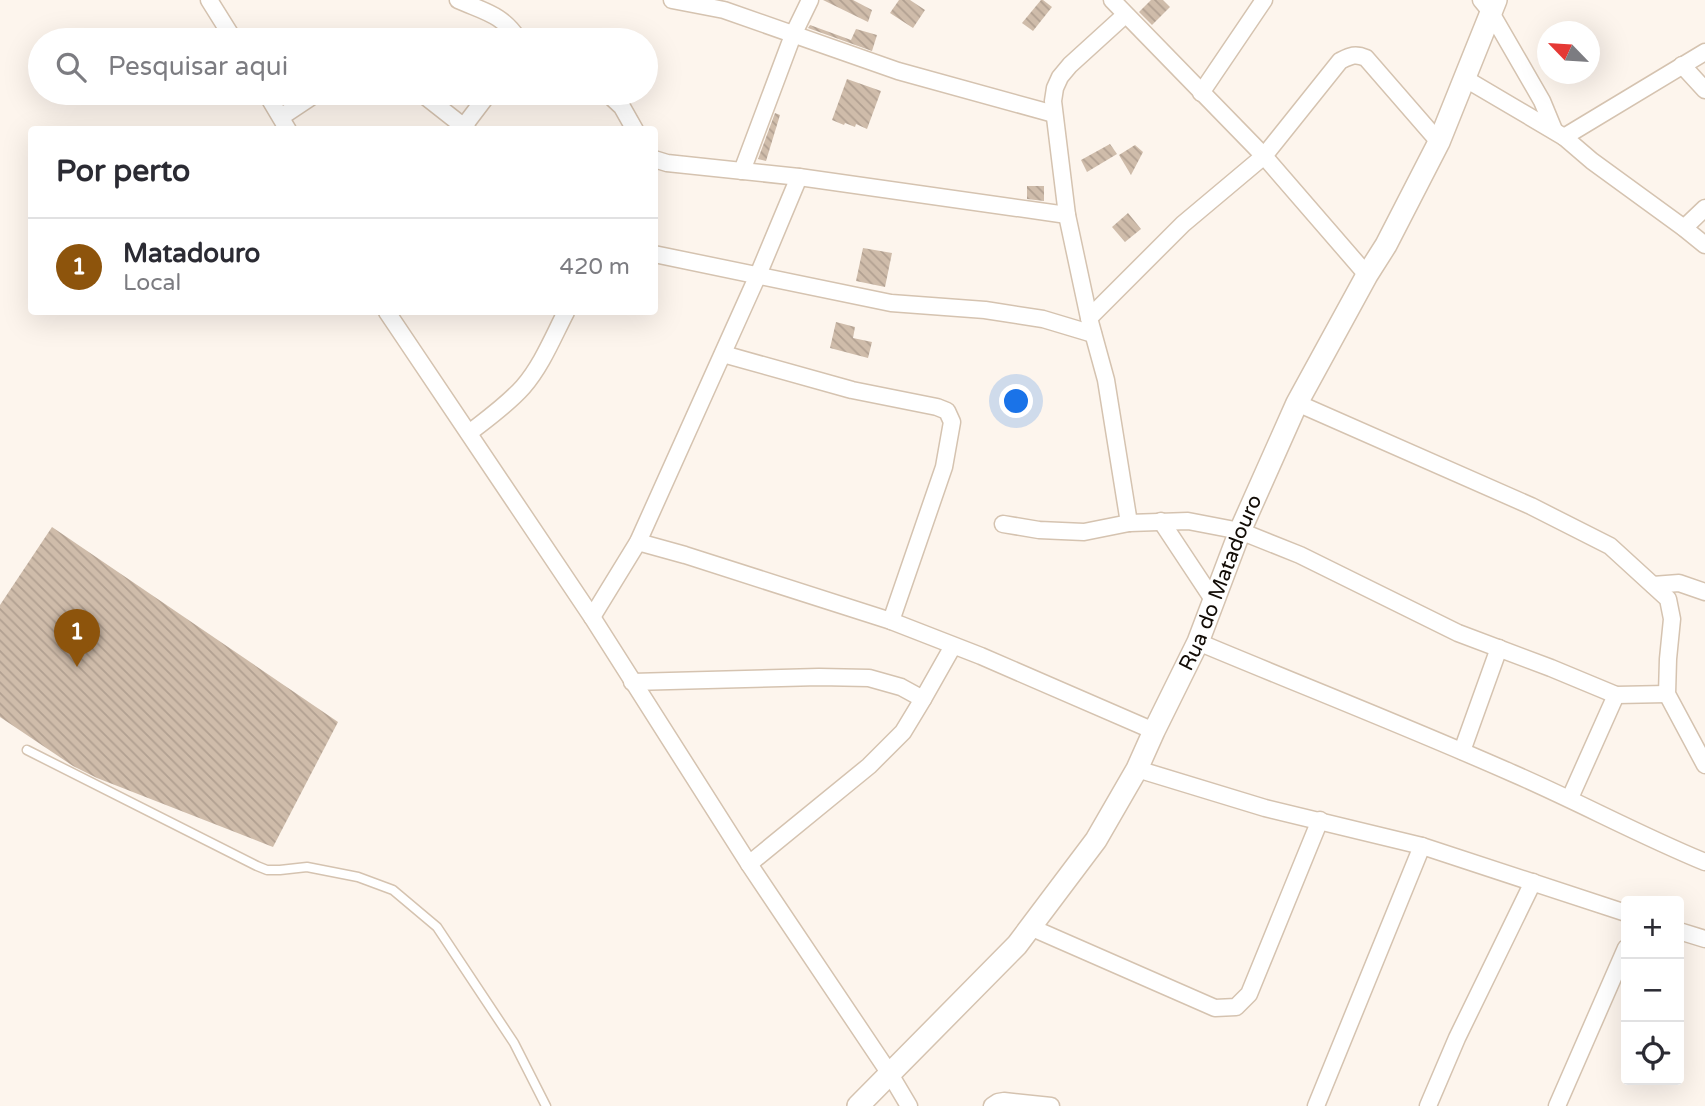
<!DOCTYPE html>
<html lang="pt">
<meta charset="utf-8">
<style>
body{margin:0;font-family:"Varela Round",sans-serif;background:#f7f7f7;color:#2b2b33}
.controls{position:absolute;right:21px;bottom:21px;display:grid;overflow:hidden;border-radius:7px;box-shadow:0 7px 28px #0002}
.controls button{width:63px;height:63px;display:grid;place-items:center;padding:0;border:0;border-bottom:2px solid #e1e1e2;background:#fff;color:#2b2b33;font:35px sans-serif}
.compass{position:absolute;left:1537px;top:21px;width:63px;height:63px;border-radius:50%;background:#fff;box-shadow:0 7px 28px #0002;rotate:295deg}
.you{position:absolute;left:1017px;top:402px;width:24px;height:24px;margin:-18px;border:5px solid #fff;border-radius:50%;background:#1a73e8;box-shadow:0 0 0 10px #1a73e833}
.badge{display:grid;place-items:center;width:46px;height:46px;border-radius:50%;background:#8d540c;color:#fff;font-size:23px;font-weight:700}
.pin{position:absolute;translate:-50% -58px;filter:drop-shadow(0 2px 4px #0008)}
.pin::after{content:'';position:absolute;top:37px;width:24px;height:21px;background:inherit;clip-path:polygon(0 0,100% 0,50% 100%)}
.list{margin:0;padding:0;list-style:none}
h2{display:flex;justify-content:space-between;align-items:center;height:91px;margin:0;padding:0 28px;font-size:30px}
h2 small{font-size:23px;font-weight:400;color:#7c7c81}
.list li{display:grid;grid-template-columns:46px 1fr auto;gap:21px;align-items:center;box-sizing:border-box;height:98px;padding:0 28px;border-top:2px solid #e1e1e2}
.list b{display:block;font-size:26px;white-space:nowrap}
.list p{margin:0;font-size:23px;white-space:nowrap;color:#7c7c81}
.list em{font-size:23px;font-style:normal;color:#7c7c81}
.icon{flex:none;width:38px;height:38px;fill:none;stroke:currentColor;stroke-width:2;stroke-linecap:round;stroke-linejoin:round}
.map{position:relative;flex:none;width:1705px;height:1106px;overflow:hidden}
.search{position:absolute;background:#fff;box-shadow:0 7px 28px #0002;left:28px;top:28px;width:630px;height:77px;display:flex;align-items:center;gap:18px;box-sizing:border-box;padding:0 24px;border-radius:38px;color:#7c7c81;font-size:26px}
.panel{position:absolute;background:#fff;box-shadow:0 7px 28px #0002;left:28px;top:126px;width:630px;height:189px;border-radius:7px}
.map>svg:first-child{display:block}
.building{fill:url(#building-back-hatch)}
.lines{fill:none;stroke-linecap:round;stroke-linejoin:round}
.service-casing{stroke:#d5c3b0;stroke-width:11}
.minor-casing{stroke:#d5c3b0;stroke-width:19}
.tertiary-casing{stroke:#d5c3b0;stroke-width:24}
.service{stroke:#fff;stroke-width:8}
.minor{stroke:#fff;stroke-width:16}
.tertiary{stroke:#fff;stroke-width:21}
.labels{text-anchor:middle;stroke-width:5;stroke-linejoin:round;paint-order:stroke}
.street-label{font-size:21px;fill:#120c06;stroke:#fdf5ed}
</style>
<div class="map">
<svg width="1705" height="1106" viewBox="0 0 1705 1106">
<defs>
<pattern id="building-back-hatch" width="6" height="6" patternUnits="userSpaceOnUse" patternTransform="scale(1.75)"><rect width="6" height="6" fill="#cfbcaa"/><path d="M-1 5l2 2M0 0l6 6M5-1l2 2" fill="none" stroke="#b1a091"/></pattern>
</defs>
<rect width="100%" height="100%" fill="#fdf5ed"/>
<g class="building">
<path d="M 823,0 L 853,0 L 872,10 L 868,22 Z"/>
<path d="M 899,0 L 910,0 L 925,10 L 913,28 L 890,13 Z"/>
<path d="M 1041,0 L 1043,0 L 1052,7 L 1033,31 L 1022,23 Z"/>
<path d="M 1151,0 L 1163,0 L 1170,7 L 1152,25 L 1139,12 Z"/>
<path d="M 810,25 L 851,40 L 856,29 L 877,35 L 872,51 L 808,28 Z"/>
<path d="M 847,79 L 881,91 L 867,129 L 856,124 L 855,127 L 845,123 L 844,125 L 832,120 Z"/>
<path d="M 775,113 L 780,115 L 766,161 L 758,159 Z"/>
<path d="M 1110,144 L 1117,154 L 1087,172 L 1081,160 Z"/>
<path d="M 1135,145 L 1143,152 L 1131,175 L 1119,155 Z"/>
<path d="M 1027,186 L 1044,186 L 1044,201 L 1027,199 Z"/>
<path d="M 1128,213 L 1141,229 L 1125,242 L 1112,227 Z"/>
<path d="M 863,248 L 892,253 L 885,287 L 856,281 Z"/>
<path d="M 836,322 L 855,327 L 853,338 L 872,342 L 868,358 L 830,348 Z"/>
<path d="M 52,527 L 338,722 L 273,847 L 97,778 L 73,766 L 0,717 L 0,605 Z"/>
</g>
<g class="lines">
<g class="service-casing">
<path id="service" d="M 27,750 L 257,866 L 267,870 L 280,870 L 307,867 L 358,877 L 393,890 L 437,927 L 514,1043 L 546,1106"/>
</g>
<g class="minor-casing">
<g id="minor">
<path d="M 209,0 L 234,40"/>
<path d="M 458,0 C 485,12 502,14 519,40"/>
<path d="M 672,0 L 724,10 L 898,71 L 1054,114"/>
<path d="M 1112,0 L 1264,156 L 1367,275"/>
<path d="M 1481,0 L 1490,11 L 1542,101 L 1554,130"/>
<path d="M 1125,15 L 1070,65 L 1060,77 L 1055,88 L 1053,101 L 1067,215 L 1089,318 L 1106,380 L 1129,523"/>
<path d="M 1682,65 L 1705,90"/>
<path d="M 1464,78 L 1564,137 L 1592,161 L 1684,228 L 1705,245"/>
<path d="M 266,93 L 288,130"/>
<path d="M 421,93 L 468,130"/>
<path d="M 607,93 L 622,107 L 635,130"/>
<path d="M 1201,93 L 1264,0"/>
<path d="M 281,117 L 317,93"/>
<path d="M 464,126 L 489,93"/>
<path d="M 1564,137 L 1705,52"/>
<path d="M 654,159 L 667,163 L 799,177 L 1067,215"/>
<path d="M 742,171 L 793,35 L 810,0"/>
<path d="M 1684,228 L 1705,208"/>
<path d="M 654,254 L 891,303 L 985,310 L 1043,319 L 1093,334"/>
<path d="M 387,312 L 592,617 L 749,864 L 890,1074 L 909,1106"/>
<path d="M 1089,318 L 1183,224 L 1264,156 L 1340,61 C 1350,56 1355,53 1366,58 L 1439,142"/>
<path d="M 723,354 L 852,390 L 937,407 L 947,411 L 952,422 L 944,467 L 891,621"/>
<path d="M 1297,403 L 1531,506 L 1610,546 L 1668,599 L 1672,619 L 1668,659 L 1667,694 L 1705,765"/>
<path d="M 469,433 C 487,419 507,405 523,387 C 542,365 553,337 566,312"/>
<path d="M 1161,521 L 1214,601"/>
<path d="M 1003,524 L 1039,530 L 1084,532 L 1129,523 L 1188,521 L 1240,531 L 1300,555 L 1458,633 L 1551,668 L 1616,695 L 1667,694"/>
<path d="M 638,542 L 685,555 L 891,621 L 981,656 L 1154,731"/>
<path d="M 1653,585 L 1679,583 L 1705,592"/>
<path d="M 592,617 L 638,542 L 758,275 L 799,177"/>
<path d="M 1198,642 C 1303,686 1408,727 1512,773 C 1577,801 1639,835 1705,862"/>
<path d="M 632,682 L 819,677 L 869,678 L 901,687 L 923,699"/>
<path d="M 1462,751 L 1499,648"/>
<path d="M 1137,769 L 1265,808 L 1422,846 L 1626,913"/>
<path d="M 1570,798 L 1616,695"/>
<path d="M 749,864 L 869,766 L 903,732 L 923,699 L 953,646"/>
<path d="M 1030,927 L 1215,1008 L 1236,1007 L 1249,994 L 1320,820"/>
<path d="M 1679,931 L 1705,939"/>
<path d="M 992,1106 L 998,1102 L 1004,1101 L 1051,1106"/>
<path d="M 1316,1106 L 1422,846"/>
<path d="M 1428,1106 L 1457,1038 L 1533,882"/>
<path d="M 1557,1106 L 1626,948"/>
</g>
</g>
<g class="tertiary-casing">
<g id="tertiary">
<path id="s1" d="M 858,1106 L 1017,945 L 1096,840 L 1137,769 L 1154,731 L 1198,642 L 1240,531 L 1297,403 L 1367,275 L 1386,245 L 1439,142 L 1496,0"/>
</g>
</g>
<use href="#service" class="service"/>
<use href="#minor" class="minor"/>
<use href="#tertiary" class="tertiary"/>
</g>
<g class="labels">
<g class="street-label">
<text dy="7" stroke="none"><textPath href="#s1" startOffset="644">Rua do Matadouro</textPath></text>
</g>
</g>
</svg>
<div class="controls">
<button>+</button>
<button>−</button>
<button><svg class="icon" aria-label="locate" viewBox="0 0 24 24"><circle cx="12" cy="12" r="6"/><path d="M12 2v4M12 18v4M2 12h4M18 12h4"/></svg></button>
</div>
<svg class="compass" viewBox="-18 -18 36 36"><path d="M0-13l5 13h-10z" fill="#e53935"/><path d="M0 13l5-13h-10z" fill="#7c7c81"/></svg>
<div class="you"></div>
<div class="pin badge" style="left:77px;top:667px">1</div>
<div class="search"><svg class="icon" aria-label="search" viewBox="0 0 24 24"><circle cx="10" cy="10" r="6"/><path d="M15 15l6 6"/></svg>Pesquisar aqui</div>
<section class="panel">
<h2>Por perto<small></small></h2>
<ul class="list">
<li><span class="badge">1</span><div><b>Matadouro</b><p>Local</p></div><em>420 m</em></li>
</ul>
</section>
</div>
